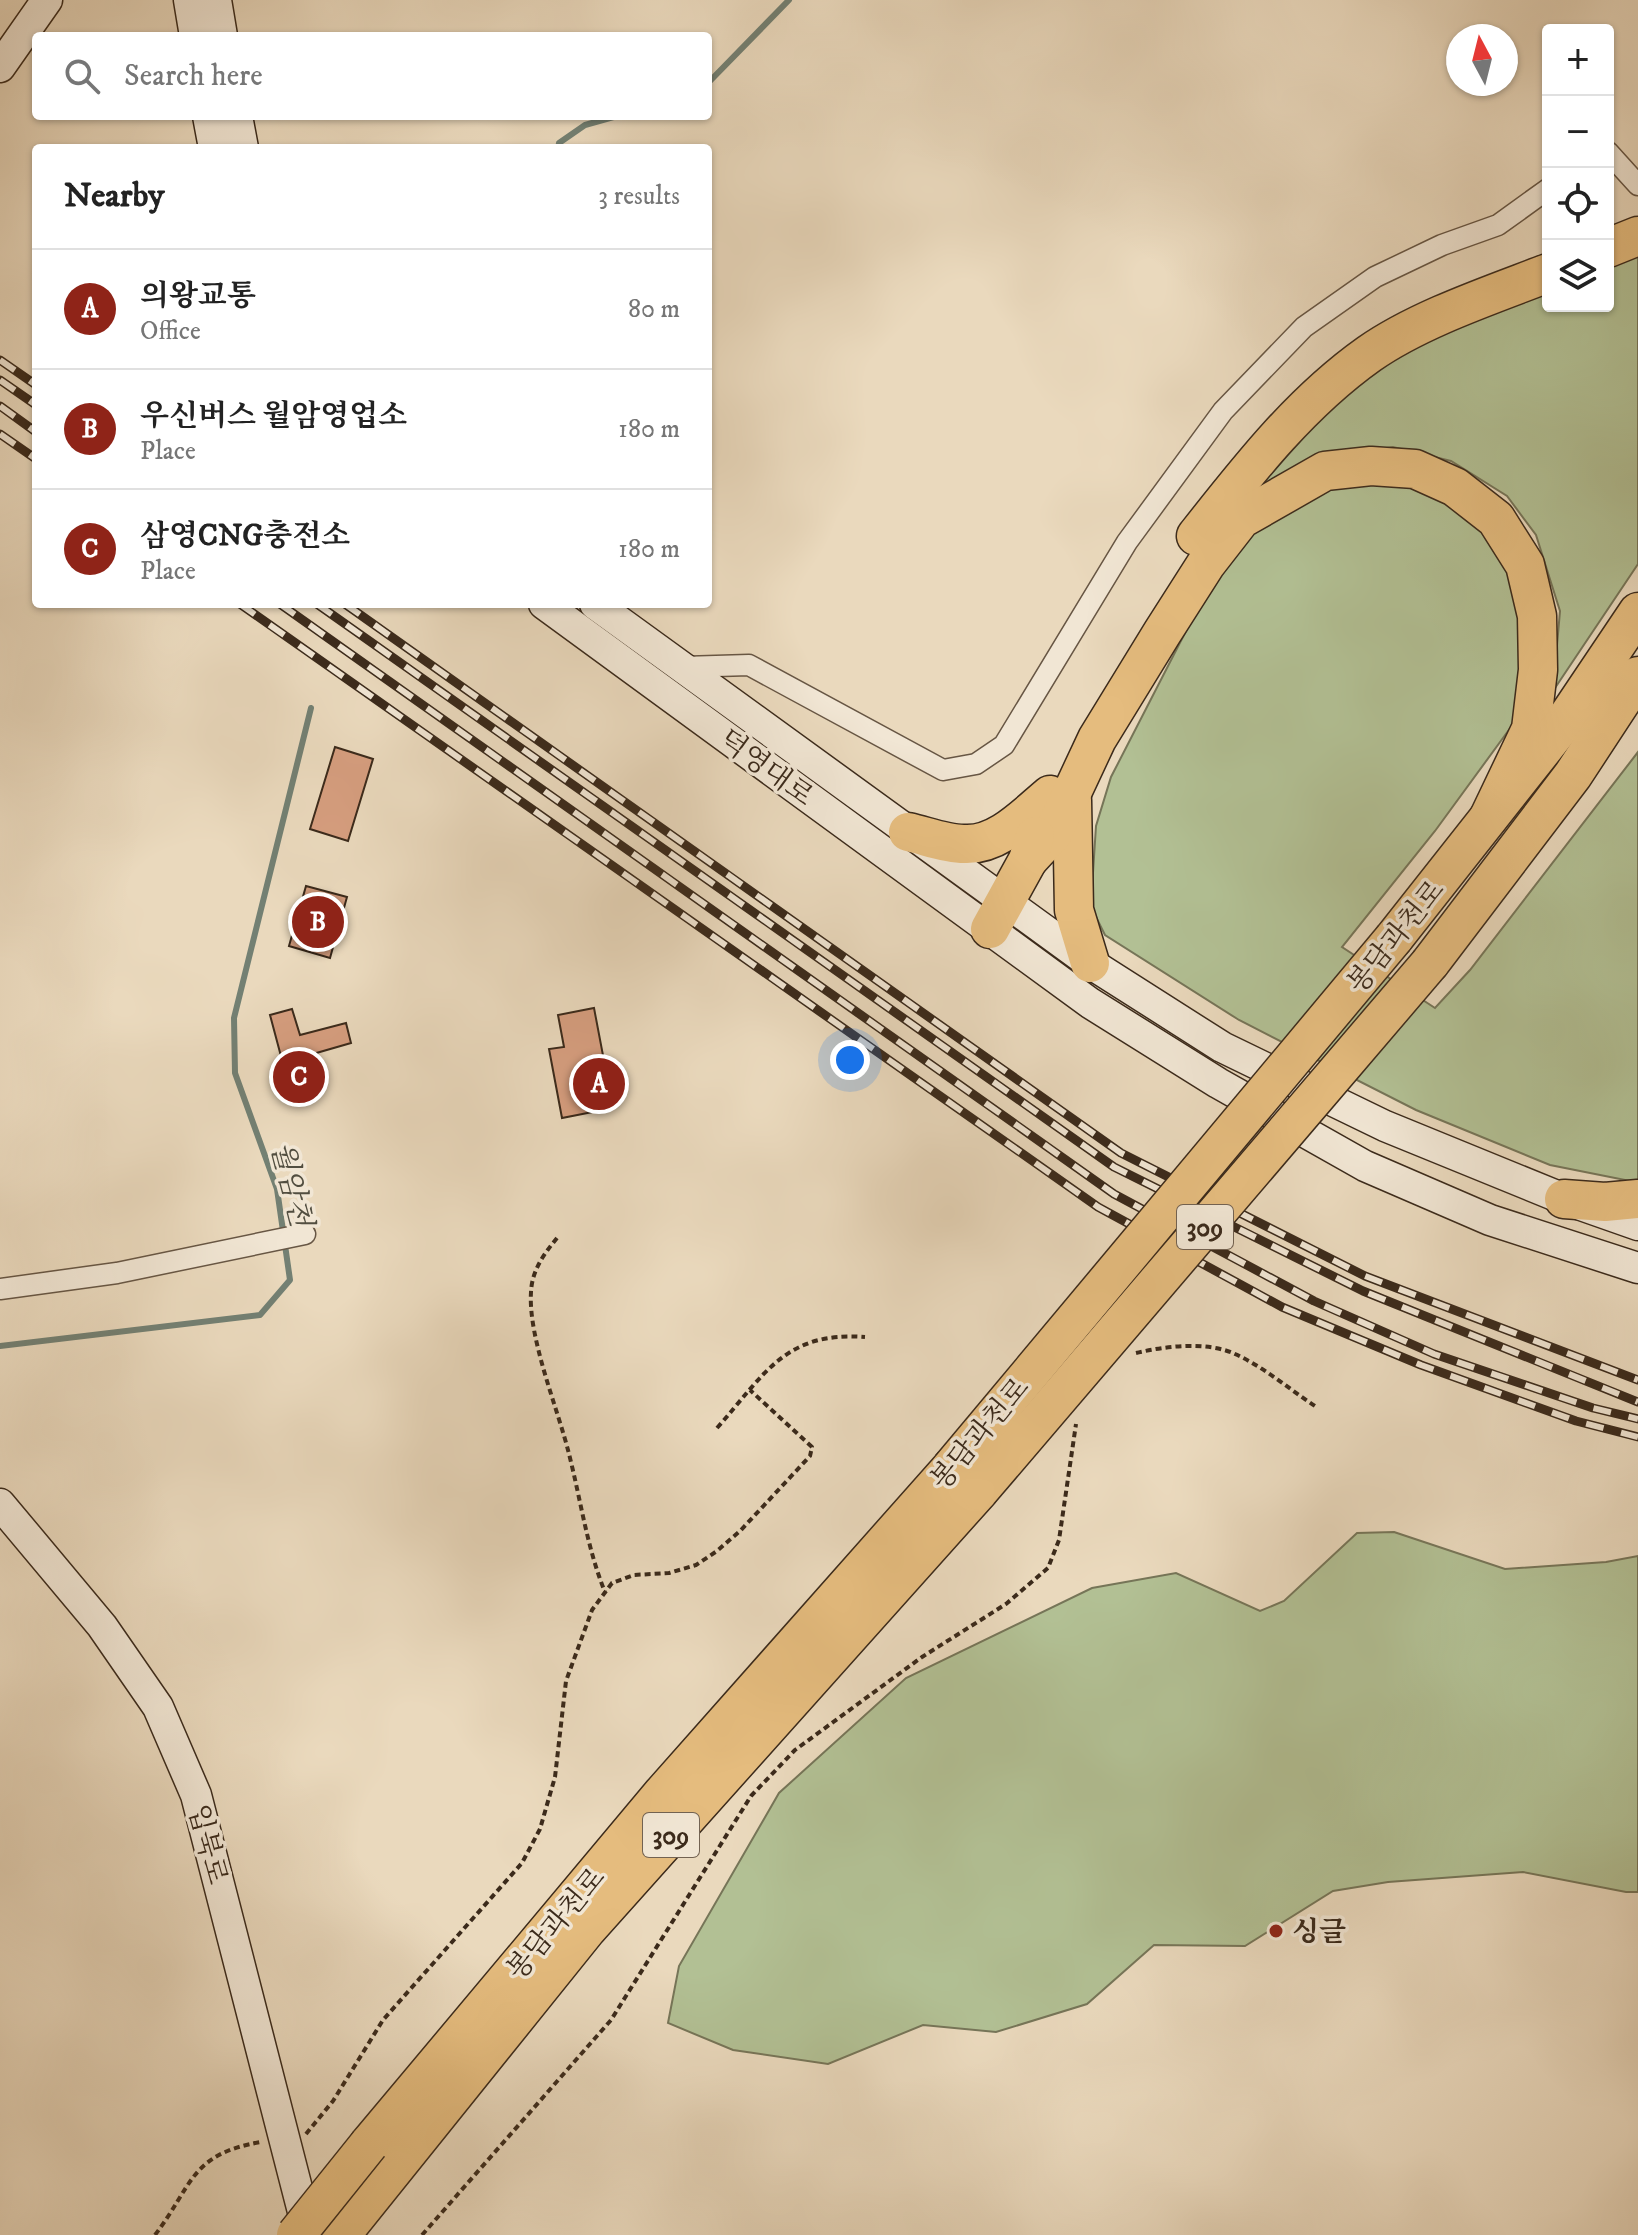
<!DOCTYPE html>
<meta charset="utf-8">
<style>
body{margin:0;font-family:"IM FELL DW Pica","Noto Serif KR",serif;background:#f2f2f2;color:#222}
.controls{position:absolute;right:24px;top:24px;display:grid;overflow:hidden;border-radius:8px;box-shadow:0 2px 6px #0004}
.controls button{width:72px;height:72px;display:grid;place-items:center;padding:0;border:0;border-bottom:2px solid #e0e0e0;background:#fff;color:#222;font:40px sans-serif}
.compass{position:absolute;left:1446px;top:24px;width:72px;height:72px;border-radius:50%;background:#fff;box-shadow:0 2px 6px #0004;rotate:353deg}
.you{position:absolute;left:850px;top:1060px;width:28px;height:28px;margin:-20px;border:6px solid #fff;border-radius:50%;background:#1a73e8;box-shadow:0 0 0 12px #1a73e833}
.badge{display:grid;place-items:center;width:52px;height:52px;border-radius:50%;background:#8f2418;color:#fff;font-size:26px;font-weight:700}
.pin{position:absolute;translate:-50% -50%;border:4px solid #fff;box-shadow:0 2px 8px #0006}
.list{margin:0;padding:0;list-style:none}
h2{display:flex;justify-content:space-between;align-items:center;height:104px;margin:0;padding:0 32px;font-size:34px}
h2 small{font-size:26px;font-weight:400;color:#767676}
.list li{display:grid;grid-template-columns:52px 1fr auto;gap:24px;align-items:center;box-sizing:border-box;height:120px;padding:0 32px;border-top:2px solid #e0e0e0}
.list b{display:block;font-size:30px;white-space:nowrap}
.list p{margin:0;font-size:26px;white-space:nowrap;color:#767676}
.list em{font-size:26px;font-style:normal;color:#767676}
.icon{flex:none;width:44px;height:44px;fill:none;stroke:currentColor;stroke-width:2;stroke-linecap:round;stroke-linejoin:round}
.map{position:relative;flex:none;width:1638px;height:2235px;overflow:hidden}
.search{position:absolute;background:#fff;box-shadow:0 2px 6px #0004;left:32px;top:32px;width:680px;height:88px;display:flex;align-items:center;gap:20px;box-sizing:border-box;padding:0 28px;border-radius:8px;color:#767676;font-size:30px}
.panel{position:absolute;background:#fff;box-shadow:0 2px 6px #0004;left:32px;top:144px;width:680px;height:464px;border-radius:8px}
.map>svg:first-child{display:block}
.green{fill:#b2c094;stroke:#767558;stroke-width:2}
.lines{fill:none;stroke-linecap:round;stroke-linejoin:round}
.stream{stroke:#738073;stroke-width:6}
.building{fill:#d69e7f;stroke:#3b2a1b;stroke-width:2}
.street-casing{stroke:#675644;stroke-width:23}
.secondary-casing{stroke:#3b2a1b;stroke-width:33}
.highway-casing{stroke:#3b2a1b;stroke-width:41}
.path{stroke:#3b2a1b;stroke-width:4;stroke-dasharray:6 4;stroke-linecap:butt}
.street{stroke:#f1e6d4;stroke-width:20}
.secondary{stroke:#f1e6d4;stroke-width:30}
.highway{stroke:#e5bc7e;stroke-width:38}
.rail-casing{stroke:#3b2a1b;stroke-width:9}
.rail{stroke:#f1e6d4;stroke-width:6;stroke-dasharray:18;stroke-linecap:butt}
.highway-bridge-casing{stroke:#3b2a1b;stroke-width:41;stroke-linecap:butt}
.highway-bridge{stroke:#e5bc7e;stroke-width:38}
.poi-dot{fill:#8f2418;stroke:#f1e6d4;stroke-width:3}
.labels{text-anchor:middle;stroke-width:7;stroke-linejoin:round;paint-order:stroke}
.shield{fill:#f1e6d4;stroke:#726252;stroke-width:2}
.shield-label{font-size:26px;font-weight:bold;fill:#3b2a1b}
.street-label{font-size:28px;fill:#3b2a1b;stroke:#f1e6d4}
.poi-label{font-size:28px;font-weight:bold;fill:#3b2a1b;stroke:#f1e6d4;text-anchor:start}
.water-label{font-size:30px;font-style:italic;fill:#524e40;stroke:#f1e6d4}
</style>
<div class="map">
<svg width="1638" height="2235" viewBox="0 0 1638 2235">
<rect width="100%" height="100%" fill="#ead9bd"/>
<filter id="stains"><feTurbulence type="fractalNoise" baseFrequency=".0025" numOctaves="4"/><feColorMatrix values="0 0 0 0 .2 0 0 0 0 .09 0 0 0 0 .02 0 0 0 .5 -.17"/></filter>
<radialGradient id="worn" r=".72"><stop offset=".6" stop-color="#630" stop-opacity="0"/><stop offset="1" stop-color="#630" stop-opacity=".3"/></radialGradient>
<g class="green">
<path d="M 1638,250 L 1638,564 L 1553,691 L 1560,611 L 1536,535 L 1507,496 L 1451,461 L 1393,447 L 1336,456 L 1227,516 L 1310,419 L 1400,353 L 1548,287 L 1548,306 L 1608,306 L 1608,262 Z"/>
<path d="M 1352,483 L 1421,485 L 1498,534 L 1532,675 L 1511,727 L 1435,831 L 1342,947 L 1435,1008 L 1470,970 L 1638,752 L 1638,1181 L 1635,1182 L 1550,1165 L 1416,1110 L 1239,1020 L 1105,935 L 1093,911 L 1092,888 L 1096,826 L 1111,777 L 1223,559 L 1253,533 L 1306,497 Z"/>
<path d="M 1394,1532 L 1505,1569 L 1606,1562 L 1638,1556 L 1638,1892 L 1626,1892 L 1523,1872 L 1388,1882 L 1333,1891 L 1245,1946 L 1154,1945 L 1087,2004 L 996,2032 L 923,2025 L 828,2064 L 733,2050 L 668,2023 L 679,1966 L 779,1793 L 906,1678 L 1092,1588 L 1176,1573 L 1260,1611 L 1284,1601 L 1357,1533 Z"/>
</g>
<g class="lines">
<g class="stream">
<path d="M 708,83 L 789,0"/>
<path d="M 558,148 L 559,143 L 585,125 L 617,116"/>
<path d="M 0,1346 L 260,1315 L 290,1280 L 277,1189 L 235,1073 L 234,1018 L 311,708"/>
</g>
</g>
<g class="building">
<path d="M 335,747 L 373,759 L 348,841 L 310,829 Z"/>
<path d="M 306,886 L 347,897 L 330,958 L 289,946 Z"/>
<path d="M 594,1008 L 613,1108 L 562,1118 L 549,1049 L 564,1047 L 558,1015 Z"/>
<path d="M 292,1009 L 300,1035 L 346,1023 L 351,1043 L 306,1056 L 318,1098 L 294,1105 L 270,1015 Z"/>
</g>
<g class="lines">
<g class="street-casing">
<g id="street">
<path d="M 1608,152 L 1638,185"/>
<path d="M 683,667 L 749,665 L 943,770 L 976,764 L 1004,745 L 1127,542 L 1223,411 L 1304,327 L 1375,277 L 1442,245 L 1498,225 L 1548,189"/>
<path d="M 0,1289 L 117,1273 L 305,1234"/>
</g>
</g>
<g class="secondary-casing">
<g id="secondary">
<path d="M 189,0 L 195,36"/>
<path d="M 216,0 L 222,36"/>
<path d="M 0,67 L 47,0"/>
<path d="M 208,116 L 214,148"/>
<path d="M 237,116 L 243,148"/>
<path d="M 544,604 L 1090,1003 L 1218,1083 L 1365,1166 L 1490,1220 L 1638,1268"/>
<path d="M 595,604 L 1090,963 L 1222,1047 L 1385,1126 L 1564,1199 L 1638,1225"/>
<path d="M 0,1504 L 102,1626 L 158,1707 L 196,1795 L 309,2235"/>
</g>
</g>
<g class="highway-casing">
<g id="highway">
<path d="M 1608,248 L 1638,236"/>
<path d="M 1196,536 C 1248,470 1300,403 1369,354 C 1419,319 1491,295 1548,273"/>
<path d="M 1072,800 L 1074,910 L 1090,963"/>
<path d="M 908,832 C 926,836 946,844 964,844 C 998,846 1026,815 1050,795"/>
<path d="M 1028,860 L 1053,833 L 1097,739 L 1162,633 L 1206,564 L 1241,519 L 1325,471 L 1371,466 L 1415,469 L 1455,487 L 1496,519 L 1525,565 L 1537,616 L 1538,670 L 1531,729 L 1489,817"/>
<path d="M 990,929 L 1028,860 L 1035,836"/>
<path d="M 1394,938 L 1562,725 L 1638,612"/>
<path d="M 1430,963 L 1573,775 L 1638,676"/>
<path d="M 1564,1199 L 1605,1202 L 1638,1199"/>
<path d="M 369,2144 L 663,1793 L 951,1468"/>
<path d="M 341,2235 L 587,1929 L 979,1491"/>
</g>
</g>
<g class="path">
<path d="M 557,1238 C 544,1254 532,1270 531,1292 C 528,1338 558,1409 569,1454 C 581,1501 587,1548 605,1592"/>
<path d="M 1136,1353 C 1166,1346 1207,1341 1235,1354 C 1264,1367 1289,1389 1315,1406"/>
<path d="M 717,1428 C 765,1374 785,1331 865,1337"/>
<path d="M 306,2134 L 333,2101 L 383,2020 L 522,1863 L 540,1829 L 555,1777 L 566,1681 L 592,1610 L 612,1583 L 634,1575 L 669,1573 L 696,1565 L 717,1551 L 741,1530 L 810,1456 L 812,1447 L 750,1390"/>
<path d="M 155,2235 C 193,2185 190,2154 261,2142"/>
<path d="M 422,2235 L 611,2020 L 751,1796 L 795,1750 L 922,1657 L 1006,1604 L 1048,1568 L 1059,1540 L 1076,1424"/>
</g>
<use href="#street" class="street"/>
<use href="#secondary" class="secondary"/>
<use href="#highway" class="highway"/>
<g class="rail-casing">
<g id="rail">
<path d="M 0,360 L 36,385"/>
<path d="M 0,380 L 36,405"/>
<path d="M 0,406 L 36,432"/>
<path d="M 0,434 L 36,459"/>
<path d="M 240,604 L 1098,1207 L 1282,1307 L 1421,1365 L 1576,1421 L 1638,1437"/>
<path d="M 280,604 L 1114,1194 L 1314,1301 L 1434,1354 L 1593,1408 L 1638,1419"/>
<path d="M 317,604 L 1114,1167 L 1363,1291 L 1638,1402"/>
<path d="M 345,604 L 1121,1153 L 1365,1276 L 1638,1380"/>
</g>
</g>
<use href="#rail" class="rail"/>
<g class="highway-bridge-casing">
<g id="highway-bridge">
<path d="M 951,1468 L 1394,938"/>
<path d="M 979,1491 L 1430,963"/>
<path d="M 296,2235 L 369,2144"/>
</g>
</g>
<use href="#highway-bridge" class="highway-bridge"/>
</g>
<circle class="poi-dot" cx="1276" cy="1931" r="8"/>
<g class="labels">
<g class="shield">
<rect x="1177" y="1205" width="56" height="44" rx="6"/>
<rect x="643" y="1813" width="56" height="44" rx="6"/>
</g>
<g class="shield-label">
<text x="1205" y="1236">309</text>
<text x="671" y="1844">309</text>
</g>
<g class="street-label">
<text transform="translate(767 767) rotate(36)" y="10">덕영대로</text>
<text transform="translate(1395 936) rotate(-51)" y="10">봉담과천로</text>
<text transform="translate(979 1433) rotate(-50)" y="10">봉담과천로</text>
<text transform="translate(209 1844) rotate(75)" y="10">입북로</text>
<text transform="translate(555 1923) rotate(-50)" y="10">봉담과천로</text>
</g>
<g class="poi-label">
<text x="1292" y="1941">싱글</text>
</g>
<g class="water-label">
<text transform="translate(292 1184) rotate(76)" y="10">월암천</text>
</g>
</g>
<rect width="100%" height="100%" filter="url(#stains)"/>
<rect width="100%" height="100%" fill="url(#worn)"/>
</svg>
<div class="controls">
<button>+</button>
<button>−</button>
<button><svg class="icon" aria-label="locate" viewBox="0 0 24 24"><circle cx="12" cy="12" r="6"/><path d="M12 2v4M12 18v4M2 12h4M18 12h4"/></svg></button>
<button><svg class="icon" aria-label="layers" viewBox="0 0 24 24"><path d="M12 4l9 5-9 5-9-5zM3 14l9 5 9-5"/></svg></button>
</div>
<svg class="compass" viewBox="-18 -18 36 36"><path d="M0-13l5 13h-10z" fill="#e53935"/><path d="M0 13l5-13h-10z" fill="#767676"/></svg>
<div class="you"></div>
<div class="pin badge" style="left:599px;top:1084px">A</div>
<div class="pin badge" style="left:318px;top:922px">B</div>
<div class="pin badge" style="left:299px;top:1077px">C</div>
<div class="search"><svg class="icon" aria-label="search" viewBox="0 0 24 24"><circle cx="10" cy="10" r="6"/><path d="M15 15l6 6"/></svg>Search here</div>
<section class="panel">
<h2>Nearby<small>3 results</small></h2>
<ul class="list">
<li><span class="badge">A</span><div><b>의왕교통</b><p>Office</p></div><em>80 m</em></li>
<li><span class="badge">B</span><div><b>우신버스 월암영업소</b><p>Place</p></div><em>180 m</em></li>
<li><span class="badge">C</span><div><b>삼영CNG충전소</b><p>Place</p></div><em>180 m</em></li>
</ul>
</section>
</div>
